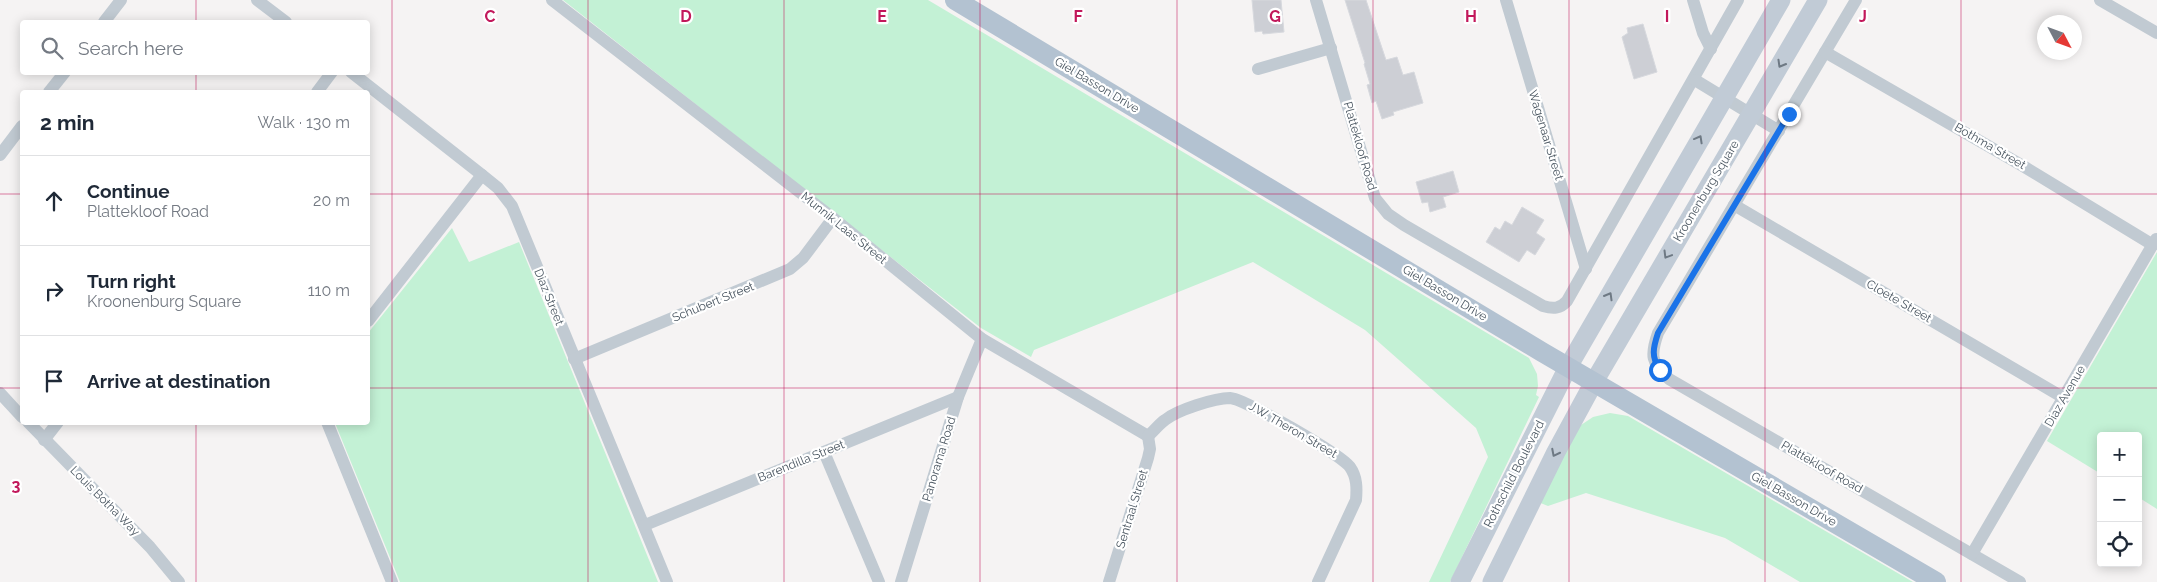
<!DOCTYPE html>
<meta charset="utf-8">
<style>
body{margin:0;font-family:Raleway,sans-serif;background:#f6f6f7;color:#1f2937}
.controls{position:absolute;right:15px;bottom:15px;display:grid;overflow:hidden;border-radius:5px;box-shadow:0 2px 12px #0003}
.controls button{width:45px;height:45px;display:grid;place-items:center;padding:0;border:0;border-bottom:1px solid #e0e1e3;background:#fff;color:#1f2937;font:25px sans-serif}
.compass{position:absolute;left:2037px;top:15px;width:45px;height:45px;border-radius:50%;background:#fff;box-shadow:0 2px 12px #0003;rotate:131deg}
.stop{position:absolute;width:15px;height:15px;margin:-11px;border:4px solid #1a73e8;border-radius:50%;background:#fff}
.stop.end{background:#1a73e8;border-color:#fff;box-shadow:0 1px 5px #0008}
.list{margin:0;padding:0;list-style:none}
h2{display:flex;justify-content:space-between;align-items:center;height:65px;margin:0;padding:0 20px;font-size:21px}
h2 small{font-size:16px;font-weight:400;color:#747a83}
.list li{display:grid;grid-template-columns:32px 1fr auto;gap:15px;align-items:center;box-sizing:border-box;height:90px;padding:0 20px;border-top:1px solid #e0e1e3}
.list b{display:block;font-size:19px;white-space:nowrap}
.list p{margin:0;font-size:16px;white-space:nowrap;color:#747a83}
.list em{font-size:16px;font-style:normal;color:#747a83}
.icon{flex:none;width:28px;height:28px;fill:none;stroke:currentColor;stroke-width:2;stroke-linecap:round;stroke-linejoin:round}
.map{position:relative;flex:none;width:2157px;height:582px;overflow:hidden}
.search{position:absolute;background:#fff;box-shadow:0 2px 12px #0003;left:20px;top:20px;width:350px;height:55px;display:flex;align-items:center;gap:12px;box-sizing:border-box;padding:0 18px;border-radius:5px;color:#747a83;font-size:19px}
.panel{position:absolute;background:#fff;box-shadow:0 2px 12px #0003;left:20px;top:90px;width:350px;height:335px;border-radius:5px}
.map>svg:first-child{display:block}
.green{fill:#c3f1d5}
.building{fill:#cdcfd5;stroke:#d7d9de}
.lines{fill:none;stroke-linecap:round;stroke-linejoin:round}
.street{stroke:#c1cad2;stroke-width:12}
.secondary{stroke:#c1cbd6;stroke-width:19}
.primary{stroke:#b3c2d1;stroke-width:20}
.oneway{stroke:#6e7984}
.route{stroke:#1a73e8;stroke-width:6}
.grid{fill:none;stroke:#c2185b;stroke-width:1;stroke-opacity:0.55}
.labels{text-anchor:middle;stroke-width:4.5;stroke-linejoin:round;paint-order:stroke}
.street-label{font-size:12px;fill:#4a5661;stroke:#fff}
.grid-label{font-size:16px;text-anchor:middle;font-weight:bold;fill:#c2185b;stroke:#fff;stroke-width:4.5;stroke-linejoin:round;paint-order:stroke}
</style>
<div class="map">
<svg width="2157" height="582" viewBox="0 0 2157 582">
<rect width="100%" height="100%" fill="#f5f3f3"/>
<g class="green">
<path d="M 563,0 L 928,0 L 1529,358 L 1537,374 L 1538,386 L 1536,395 L 1539,397 L 1450,582 L 1429,582 L 1488,457 L 1476,428 L 1365,330 L 1253,262 L 1034,350 L 1031,357 L 981,328 Z"/>
<path d="M 452,228 L 469,262 L 519,242 L 658,582 L 400,582 L 335,423 L 368,422 L 368,333 Z"/>
<path d="M 2157,252 L 2157,509 L 2138,497 L 2138,436 L 2101,436 L 2101,474 L 2047,441 Z"/>
<path d="M 1610,413 L 1628,416 L 1913,582 L 1800,582 L 1725,538 L 1586,493 L 1548,506 L 1538,502 L 1578,427 L 1593,417 Z"/>
</g>
<g class="building">
<path d="M 1252,0 L 1281,0 L 1284,32 L 1263,34 L 1262,31 L 1255,32 Z"/>
<path d="M 1345,0 L 1366,0 L 1386,60 L 1397,57 L 1403,75 L 1414,72 L 1423,103 L 1393,112 L 1394,115 L 1382,119 L 1376,101 L 1372,103 L 1367,85 L 1370,84 L 1364,64 L 1365,63 Z"/>
<path d="M 1643,24 L 1657,72 L 1634,79 L 1622,37 L 1628,33 L 1627,28 Z"/>
<path d="M 1453,171 L 1459,192 L 1443,197 L 1446,207 L 1430,212 L 1428,202 L 1422,203 L 1416,182 Z"/>
<path d="M 1522,207 L 1544,220 L 1536,233 L 1545,239 L 1535,255 L 1527,250 L 1519,262 L 1486,242 L 1495,227 L 1500,230 L 1505,221 L 1512,225 Z"/>
</g>
<g class="lines">
<g class="street">
<path d="M 257,0 L 286,22"/>
<path d="M 552,0 L 833,218 L 982,339 L 1148,436"/>
<path d="M 1316,0 L 1375,198 L 1388,214 L 1404,225 L 1543,306 C 1553,309 1560,309 1567,301 L 1738,0"/>
<path d="M 1506,0 L 1586,269"/>
<path d="M 1693,0 L 1703,33 L 1711,49"/>
<path d="M 1856,0 L 1658,333 C 1650,356 1651,362 1669,379 L 2020,582"/>
<path d="M 2100,0 L 2157,33"/>
<path d="M 104,22 L 121,0"/>
<path d="M 1825,52 L 2023,166 L 2153,245"/>
<path d="M 1258,69 L 1331,48"/>
<path d="M 351,72 L 482,175 L 498,188 L 512,206 L 667,582"/>
<path d="M 1695,80 L 1779,131"/>
<path d="M 49,92 L 65,72"/>
<path d="M 317,92 L 332,72"/>
<path d="M 0,155 L 22,126"/>
<path d="M 1734,205 L 2064,398"/>
<path d="M 368,321 L 482,175"/>
<path d="M 574,359 L 790,269 L 803,258 L 833,218"/>
<path d="M 0,393 L 22,417"/>
<path d="M 28,422 L 150,547 L 179,582"/>
<path d="M 327,422 L 392,582"/>
<path d="M 1148,436 C 1154,431 1159,424 1165,420 C 1177,410 1215,398 1230,398 C 1245,399 1340,454 1350,467 C 1357,477 1357,488 1356,500 L 1318,582"/>
<path d="M 44,440 L 58,422"/>
<path d="M 824,452 L 879,582"/>
<path d="M 645,525 L 958,397"/>
<path d="M 1972,554 L 2156,239"/>
<path d="M 901,582 L 958,397 L 982,339"/>
<path d="M 1109,582 L 1148,458 L 1150,449 L 1148,436"/>
</g>
<g class="secondary">
<path d="M 1460,582 L 1568,367 L 1781,0"/>
<path d="M 1492,582 L 1556,452 L 1594,382 L 1818,0"/>
</g>
<path class="primary" d="M 955,0 L 1542,352 L 1936,582"/>
</g>
<defs><path id="oneway-chevron" d="M-2-3.5L2.5 0L-2 3.5" fill="none" stroke-width="1.6" stroke-linecap="round" stroke-linejoin="round" transform="scale(1.25)"/></defs>
<g class="oneway">
<use href="#oneway-chevron" transform="translate(1781 64) rotate(120)"/>
<use href="#oneway-chevron" transform="translate(1699 139) rotate(-61)"/>
<use href="#oneway-chevron" transform="translate(1667 255) rotate(121)"/>
<use href="#oneway-chevron" transform="translate(1609 296) rotate(-60)"/>
<use href="#oneway-chevron" transform="translate(1555 453) rotate(117)"/>
</g>
<g class="lines">
<path class="route" d="M 1660,370 C 1651,357 1653,348 1658,333 L 1789,114"/>
</g>
<path class="grid" d="M 196,0 L 196,22M 392,0 L 392,582M 588,0 L 588,582M 784,0 L 784,582M 980,0 L 980,582M 1177,0 L 1177,582M 1373,0 L 1373,582M 1569,0 L 1569,582M 1765,0 L 1765,582M 1961,0 L 1961,582M 196,72 L 196,92M 0,194 L 22,194M 368,194 L 2157,194M 0,388 L 22,388M 368,388 L 2157,388M 196,422 L 196,582"/>
<g class="labels">
<g class="street-label">
<text transform="translate(1097 85) rotate(31)" y="4">Giel Basson Drive</text>
<text transform="translate(1546 135) rotate(73)" y="4">Wagenaar Street</text>
<text transform="translate(1360 146) rotate(74)" y="4">Plattekloof Road</text>
<text transform="translate(1990 146) rotate(30)" y="4">Bothma Street</text>
<text transform="translate(1706 191) rotate(-59)" y="4">Kroonenburg Square</text>
<text transform="translate(844 228) rotate(39)" y="4">Munnik Laas Street</text>
<text transform="translate(1445 293) rotate(31)" y="4">Giel Basson Drive</text>
<text transform="translate(549 297) rotate(68)" y="4">Diaz Street</text>
<text transform="translate(1899 301) rotate(30)" y="4">Cloete Street</text>
<text transform="translate(713 302) rotate(-22)" y="4">Schubert Street</text>
<text transform="translate(2065 396) rotate(-60)" y="4">Diaz Avenue</text>
<text transform="translate(1293 430) rotate(30)" y="4">J.W. Theron Street</text>
<text transform="translate(939 459) rotate(-73)" y="4">Panorama Road</text>
<text transform="translate(801 461) rotate(-22)" y="4">Barendilla Street</text>
<text transform="translate(1822 467) rotate(30)" y="4">Plattekloof Road</text>
<text transform="translate(1514 474) rotate(-63)" y="4">Rothschild Boulevard</text>
<text transform="translate(1794 499) rotate(30)" y="4">Giel Basson Drive</text>
<text transform="translate(105 501) rotate(45)" y="4">Louis Botha Way</text>
<text transform="translate(1132 509) rotate(-73)" y="4">Sentraal Street</text>
</g>
</g>
<g class="grid-label">
<text x="490" y="22">C</text>
<text x="686" y="22">D</text>
<text x="882" y="22">E</text>
<text x="1078" y="22">F</text>
<text x="1275" y="22">G</text>
<text x="1471" y="22">H</text>
<text x="1667" y="22">I</text>
<text x="1863" y="22">J</text>
<text x="16" y="491">3</text>
</g>
</svg>
<div class="controls">
<button>+</button>
<button>−</button>
<button><svg class="icon" aria-label="locate" viewBox="0 0 24 24"><circle cx="12" cy="12" r="6"/><path d="M12 2v4M12 18v4M2 12h4M18 12h4"/></svg></button>
</div>
<svg class="compass" viewBox="-18 -18 36 36"><path d="M0-13l5 13h-10z" fill="#e53935"/><path d="M0 13l5-13h-10z" fill="#747a83"/></svg>
<div class="stop" style="left:1660px;top:370px"></div>
<div class="stop end" style="left:1789px;top:114px"></div>
<div class="search"><svg class="icon" aria-label="search" viewBox="0 0 24 24"><circle cx="10" cy="10" r="6"/><path d="M15 15l6 6"/></svg>Search here</div>
<section class="panel">
<h2>2 min<small>Walk · 130 m</small></h2>
<ul class="list">
<li><svg class="icon" aria-label="ahead" viewBox="0 0 24 24"><path d="M12 20V5M6 11l6-6 6 6"/></svg><div><b>Continue</b><p>Plattekloof Road</p></div><em>20 m</em></li>
<li><svg class="icon" aria-label="right" viewBox="0 0 24 24"><path d="M7 20v-9h11M14 6l5 5-5 5"/></svg><div><b>Turn right</b><p>Kroonenburg Square</p></div><em>110 m</em></li>
<li><svg class="icon" aria-label="arrive" viewBox="0 0 24 24"><path d="M6 21V4h12l-3 4 3 4H6"/></svg><div><b>Arrive at destination</b></div></li>
</ul>
</section>
</div>
